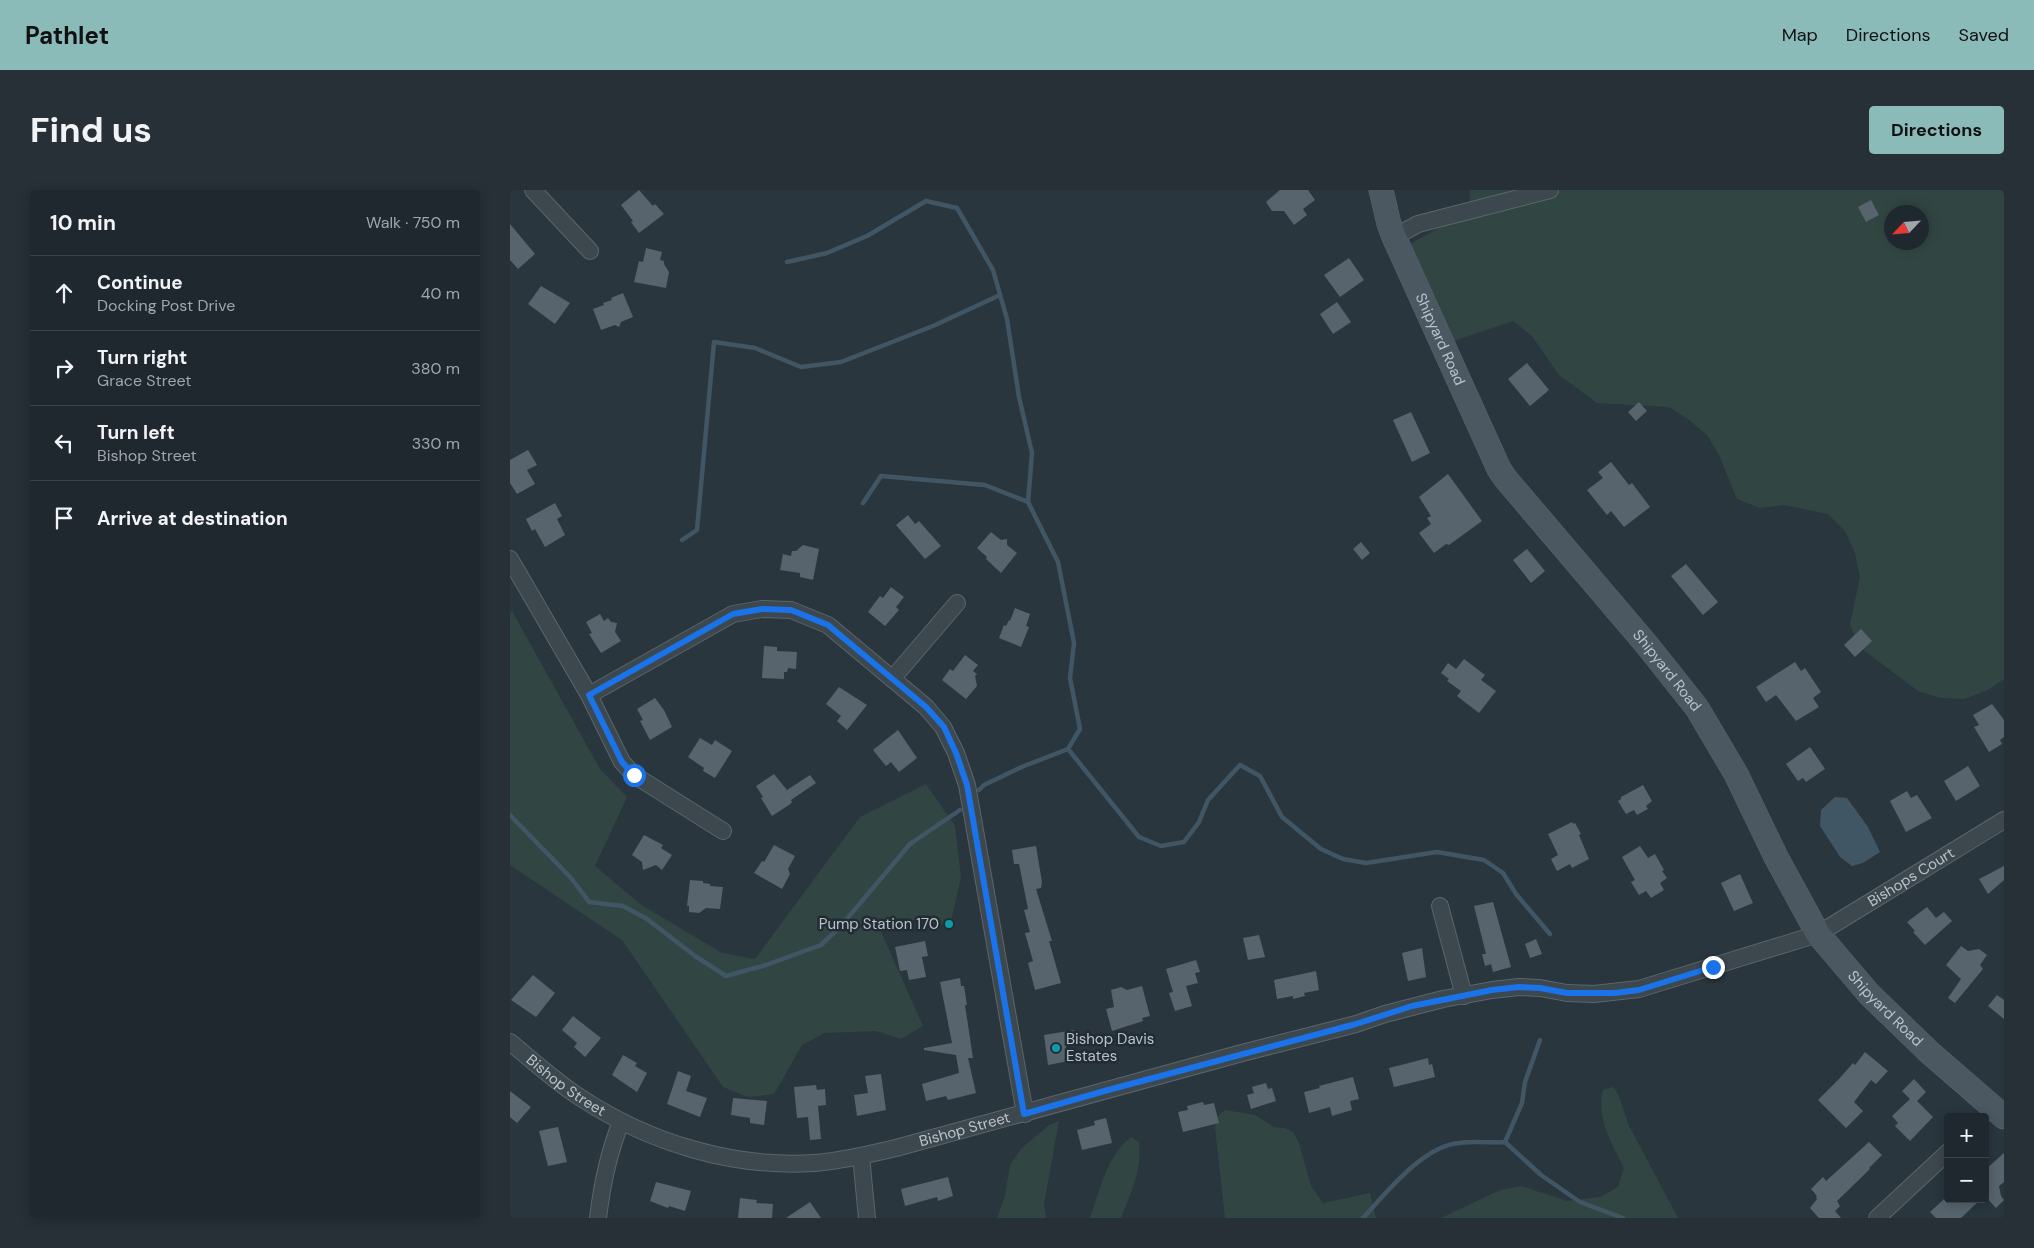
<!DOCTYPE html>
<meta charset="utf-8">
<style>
body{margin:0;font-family:"DM Sans",sans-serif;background:#273036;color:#f1f3f6}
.controls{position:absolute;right:15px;bottom:15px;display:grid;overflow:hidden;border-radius:5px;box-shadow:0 2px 12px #0003}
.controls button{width:45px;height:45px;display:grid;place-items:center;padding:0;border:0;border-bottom:1px solid #3c444a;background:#1f282e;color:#f1f3f6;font:25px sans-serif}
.compass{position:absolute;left:1374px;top:15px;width:45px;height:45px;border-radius:50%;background:#1f282e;box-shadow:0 2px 12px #0003;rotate:244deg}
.stop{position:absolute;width:15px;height:15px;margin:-11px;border:4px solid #1a73e8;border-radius:50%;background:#fff}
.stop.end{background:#1a73e8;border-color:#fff;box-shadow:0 1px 5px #0008}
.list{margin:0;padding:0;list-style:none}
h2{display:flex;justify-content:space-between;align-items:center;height:65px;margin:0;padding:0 20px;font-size:21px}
h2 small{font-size:16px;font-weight:400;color:#a1a6aa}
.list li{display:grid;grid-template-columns:32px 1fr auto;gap:15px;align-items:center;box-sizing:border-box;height:75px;padding:0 20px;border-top:1px solid #3c444a}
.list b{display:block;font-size:19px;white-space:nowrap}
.list p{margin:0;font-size:16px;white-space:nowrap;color:#a1a6aa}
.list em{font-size:16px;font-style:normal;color:#a1a6aa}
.icon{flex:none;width:28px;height:28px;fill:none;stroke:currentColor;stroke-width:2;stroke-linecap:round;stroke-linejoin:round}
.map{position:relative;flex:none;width:1494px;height:1028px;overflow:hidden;border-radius:5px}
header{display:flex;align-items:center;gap:30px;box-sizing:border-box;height:70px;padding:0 25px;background:#8bbbb9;color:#111}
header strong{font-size:24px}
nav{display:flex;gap:28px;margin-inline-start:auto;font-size:18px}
.intro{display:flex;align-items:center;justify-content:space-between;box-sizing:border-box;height:120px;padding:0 30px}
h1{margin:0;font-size:35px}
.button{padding:12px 22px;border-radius:5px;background:#8bbbb9;color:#111;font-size:18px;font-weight:700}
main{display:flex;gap:30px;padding:0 30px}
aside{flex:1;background:#1f282e;border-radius:5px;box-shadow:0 2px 12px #0003}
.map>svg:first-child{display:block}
.green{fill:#314642;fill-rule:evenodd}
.water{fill:#415665}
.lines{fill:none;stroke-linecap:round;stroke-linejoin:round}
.stream{stroke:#415665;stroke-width:4.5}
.building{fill:#57646d}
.street-casing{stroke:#5b656c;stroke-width:18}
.secondary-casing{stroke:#5b656c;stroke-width:25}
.street{stroke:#3d474e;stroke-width:16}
.secondary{stroke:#4b5761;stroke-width:24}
.route{stroke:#1a73e8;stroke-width:6}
.culture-dot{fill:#0f9aa8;stroke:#222c34;stroke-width:2}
.labels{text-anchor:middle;stroke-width:5;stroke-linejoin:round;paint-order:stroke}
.street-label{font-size:15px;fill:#b9c2c9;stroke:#222c34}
.poi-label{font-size:15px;fill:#b9c2c9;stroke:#222c34;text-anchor:end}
</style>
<header>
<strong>Pathlet</strong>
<nav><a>Map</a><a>Directions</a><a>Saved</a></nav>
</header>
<div class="intro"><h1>Find us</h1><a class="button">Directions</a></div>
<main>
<aside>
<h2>10 min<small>Walk · 750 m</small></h2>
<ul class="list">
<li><svg class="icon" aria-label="ahead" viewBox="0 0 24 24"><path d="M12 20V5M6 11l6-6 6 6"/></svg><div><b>Continue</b><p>Docking Post Drive</p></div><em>40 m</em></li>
<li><svg class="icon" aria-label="right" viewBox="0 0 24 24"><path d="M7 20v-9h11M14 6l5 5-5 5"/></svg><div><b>Turn right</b><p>Grace Street</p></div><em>380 m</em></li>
<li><svg class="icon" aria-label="left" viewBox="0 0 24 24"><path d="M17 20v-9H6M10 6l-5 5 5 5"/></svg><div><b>Turn left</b><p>Bishop Street</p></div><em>330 m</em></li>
<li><svg class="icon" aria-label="arrive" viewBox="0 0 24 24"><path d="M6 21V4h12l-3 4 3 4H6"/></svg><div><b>Arrive at destination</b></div></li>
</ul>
</aside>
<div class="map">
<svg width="1494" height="1028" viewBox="0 0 1494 1028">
<rect width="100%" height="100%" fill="#29363e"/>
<g class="green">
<path d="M 960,0 L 1494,0 L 1494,489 L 1478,500 L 1454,509 L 1431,508 L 1408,501 L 1348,456 L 1340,434 L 1350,387 L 1345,363 L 1335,341 L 1318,324 L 1274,315 L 1250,318 L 1227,309 L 1209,265 L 1197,245 L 1179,230 L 1159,217 L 1087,213 L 1049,185 L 1022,146 L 1003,131 L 941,152 L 898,55 L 960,21 ZM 1382,22 L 1412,22 L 1412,52 L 1382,52 Z"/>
<path d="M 2,421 L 90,579 L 117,607 L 85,676 L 130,714 L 212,763 L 245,769 L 350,627 L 416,594 L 445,636 L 451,687 L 440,736 L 391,728 L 371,742 L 413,836 L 391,849 L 366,841 L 315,843 L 292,855 L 264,904 L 238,907 L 213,897 L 112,750 L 0,675 L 0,422 Z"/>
<path d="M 1103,897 L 1109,906 L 1119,936 L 1168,1028 L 931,1028 L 990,1000 L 1011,996 L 1057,1011 L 1090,1007 L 1108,997 L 1114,978 C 1102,953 1086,929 1093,900 Z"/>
<path d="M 715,920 L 745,925 L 764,937 L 774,938 L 783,942 L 789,953 L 801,996 L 813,1013 L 860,1003 L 866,1028 L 715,1028 L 705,937 L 707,927 Z"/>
<path d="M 549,931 L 534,1014 L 536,1028 L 487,1028 L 495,1005 L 500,975 L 511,959 L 539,935 Z"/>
<path d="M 621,947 L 629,952 C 633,978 620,1005 611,1028 L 580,1028 C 590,1000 596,967 621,947 Z"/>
</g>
<path class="water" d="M 1325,607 L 1337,608 L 1358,637 L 1370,662 L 1353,673 L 1342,676 L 1330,667 L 1310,636 L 1311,620 Z"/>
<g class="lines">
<g class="stream">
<path d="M 277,72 L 317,63 L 357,46 L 416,11 L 447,18 L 483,80 L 497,129 L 509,207 L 522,263 L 518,312 L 548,372 L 564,453 L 560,488 L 570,539 L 558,559 L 514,576 L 474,595 L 469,600"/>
<path d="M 353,313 L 371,286 L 475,295 L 518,312"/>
<path d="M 172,350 L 187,340 L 204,152 L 245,158 L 291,177 L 331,172 L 423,136 L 490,105"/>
<path d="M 558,559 L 629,647 L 651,656 L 674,652 L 689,632 L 698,610 L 730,575 L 750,586 L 772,627 L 811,659 L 833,669 L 856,673 L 927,662 L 974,670 L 993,683 L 1006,704 L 1040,744"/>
<path d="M 0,625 L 62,689 L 79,712 L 113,716 L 137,729 L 185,766 L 216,786 L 256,775 L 311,755 L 330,737 L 400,654 L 450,620"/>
<path d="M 995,952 L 1012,913 L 1015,892 L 1030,850"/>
<path d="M 853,1028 C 876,1003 913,956 949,953 C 964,951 980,953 995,952 L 1031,985 L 1070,1012 L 1113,1028"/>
</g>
</g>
<g class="building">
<path d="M 129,0 L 143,16 L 145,14 L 154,24 L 129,43 L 121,32 L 123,31 L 111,15 Z"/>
<path d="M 770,0 L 798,0 L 805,10 L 793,19 L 797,25 L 784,35 L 774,21 L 762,21 L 756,12 Z"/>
<path d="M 1361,10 L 1369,25 L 1356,32 L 1348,17 Z"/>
<path d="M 0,34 L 25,64 L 8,79 L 0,70 Z"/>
<path d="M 136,58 L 152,62 L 150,70 L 154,71 L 154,74 L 159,82 L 156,98 L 124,92 L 129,71 L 133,72 Z"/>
<path d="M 839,68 L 854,90 L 830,107 L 814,85 Z"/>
<path d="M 31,96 L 60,113 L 45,134 L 18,114 Z"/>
<path d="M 113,103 L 123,127 L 111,132 L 109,137 L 105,135 L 91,140 L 83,119 L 94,115 L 93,113 L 102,110 L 101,108 Z"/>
<path d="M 827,112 L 841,132 L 823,144 L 810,124 Z"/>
<path d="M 1017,173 L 1039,200 L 1020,216 L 998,189 Z"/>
<path d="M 1129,212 L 1137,221 L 1126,231 L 1118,222 Z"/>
<path d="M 901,222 L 920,263 L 902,272 L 883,230 Z"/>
<path d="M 18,260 L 27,275 L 17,280 L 25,294 L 7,304 L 0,293 L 0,270 Z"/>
<path d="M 1101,272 L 1119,295 L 1122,293 L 1140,317 L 1114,337 L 1101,321 L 1097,325 L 1077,300 L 1093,288 L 1088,282 Z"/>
<path d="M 938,284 L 972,331 L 939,355 L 936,354 L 924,363 L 909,343 L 921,334 L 917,328 L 921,326 L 909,307 Z"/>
<path d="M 45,313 L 52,326 L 47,329 L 55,345 L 35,357 L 25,339 L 22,341 L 16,329 Z"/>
<path d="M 398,325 L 405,334 L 409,331 L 431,356 L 415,369 L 386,335 Z"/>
<path d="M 481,342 L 491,350 L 497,349 L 497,355 L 507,363 L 491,383 L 476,369 L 477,367 L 467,358 Z"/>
<path d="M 851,352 L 860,363 L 852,370 L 843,359 Z"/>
<path d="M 293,355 L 309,359 L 303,390 L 290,387 L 290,383 L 270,380 L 273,364 L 281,366 L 282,361 L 286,361 Z"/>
<path d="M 1017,359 L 1035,381 L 1021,393 L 1003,370 Z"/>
<path d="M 1176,374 L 1208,412 L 1193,425 L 1161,386 Z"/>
<path d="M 381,397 L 394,407 L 386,417 L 389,420 L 375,436 L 358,422 L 370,406 L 373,408 Z"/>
<path d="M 505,418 L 520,424 L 516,436 L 519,437 L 511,457 L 489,448 L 494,435 L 496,436 L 499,430 L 500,431 Z"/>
<path d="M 90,424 L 94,431 L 98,428 L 101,432 L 107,433 L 105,442 L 111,451 L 91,463 L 79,444 L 82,443 L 76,432 Z"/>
<path d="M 1351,439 L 1362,451 L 1345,467 L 1334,455 Z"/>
<path d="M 254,456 L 267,457 L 267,461 L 287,462 L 286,479 L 278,478 L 277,482 L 274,482 L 274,489 L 252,488 Z"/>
<path d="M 455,465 L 468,475 L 463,481 L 467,484 L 465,486 L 467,496 L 456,509 L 432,490 L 440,479 L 443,481 Z"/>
<path d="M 954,469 L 975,485 L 971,490 L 986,501 L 969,523 L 947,506 L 951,501 L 937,491 L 939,489 L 931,483 L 938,473 L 946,479 Z"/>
<path d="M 1285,472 L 1291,481 L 1295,478 L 1311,502 L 1303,508 L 1309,517 L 1286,531 L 1266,505 L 1256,512 L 1246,497 Z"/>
<path d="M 329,497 L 357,515 L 337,540 L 327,531 L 331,526 L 316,514 Z"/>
<path d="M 145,508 L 154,520 L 162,537 L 140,550 L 130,531 L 133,530 L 127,519 Z"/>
<path d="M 1482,514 L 1494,530 L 1494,547 L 1490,550 L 1492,554 L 1479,562 L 1464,537 L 1469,535 L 1463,525 Z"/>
<path d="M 388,540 L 407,568 L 389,582 L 381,572 L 376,576 L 363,560 Z"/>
<path d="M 190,548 L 202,555 L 205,550 L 222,561 L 205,588 L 193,581 L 194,578 L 178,567 Z"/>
<path d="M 1300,557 L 1315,579 L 1296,592 L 1293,588 L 1288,591 L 1276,574 Z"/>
<path d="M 1458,576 L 1470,596 L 1446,611 L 1434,591 Z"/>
<path d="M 264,584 L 277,600 L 300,585 L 306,593 L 281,610 L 282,612 L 279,615 L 262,626 L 251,608 L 253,607 L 246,596 Z"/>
<path d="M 1133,595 L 1142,611 L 1136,616 L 1138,619 L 1127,625 L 1124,620 L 1116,624 L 1108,611 L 1111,609 L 1111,607 Z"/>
<path d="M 1397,601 L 1401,608 L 1407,605 L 1422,628 L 1396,642 L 1380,611 Z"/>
<path d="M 1062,632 L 1063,634 L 1065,633 L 1071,644 L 1069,645 L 1079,669 L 1062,678 L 1060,674 L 1047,681 L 1041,669 L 1048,665 L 1038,644 Z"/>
<path d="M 134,645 L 153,655 L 151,658 L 162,665 L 152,680 L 146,675 L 133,680 L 132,672 L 122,665 Z"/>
<path d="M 264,655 L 285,666 L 278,679 L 280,684 L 272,699 L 244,683 L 252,671 L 254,672 Z"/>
<path d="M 526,656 L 532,692 L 531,698 L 526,699 L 542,751 L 539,751 L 551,793 L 525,800 L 518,773 L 523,771 L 515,743 L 520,742 L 514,720 L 518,719 L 509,674 L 504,674 L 502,660 Z"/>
<path d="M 1130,656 L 1138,668 L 1145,664 L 1154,680 L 1152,681 L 1157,688 L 1150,693 L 1154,700 L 1141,708 L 1136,701 L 1129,705 L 1121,692 L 1125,690 L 1112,667 Z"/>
<path d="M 1494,676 L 1494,690 L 1478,704 L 1469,689 Z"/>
<path d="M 1230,684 L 1243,713 L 1224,721 L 1211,693 Z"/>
<path d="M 180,690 L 193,691 L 193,693 L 200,694 L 200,696 L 213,697 L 210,719 L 196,718 L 189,723 L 179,722 L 179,716 L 177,716 Z"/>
<path d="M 983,712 L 1001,777 L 983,782 L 981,774 L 975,776 L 972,764 L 976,764 L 964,716 Z"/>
<path d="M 1417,717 L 1426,728 L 1434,722 L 1442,731 L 1415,755 L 1403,742 L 1405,741 L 1397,732 Z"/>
<path d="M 749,745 L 755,767 L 738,770 L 733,748 Z"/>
<path d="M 1026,749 L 1032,764 L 1020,768 L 1015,754 Z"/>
<path d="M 415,751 L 418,766 L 412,767 L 416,787 L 399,790 L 397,780 L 390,781 L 385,757 Z"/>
<path d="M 1451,756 L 1458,761 L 1469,759 L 1477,765 L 1470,775 L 1473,779 L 1445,813 L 1438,808 L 1451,789 L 1436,775 Z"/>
<path d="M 912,758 L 916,787 L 898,791 L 892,763 Z"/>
<path d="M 686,770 L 690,782 L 685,783 L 688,793 L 676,796 L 682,816 L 665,821 L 659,803 L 663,802 L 656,779 Z"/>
<path d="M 806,781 L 809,800 L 794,803 L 795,806 L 783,809 L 783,806 L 767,809 L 764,790 Z"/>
<path d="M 23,785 L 45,803 L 26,827 L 1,810 Z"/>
<path d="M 450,788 L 451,796 L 454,796 L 457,815 L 455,815 L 463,868 L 458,868 L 466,903 L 438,910 L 436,906 L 416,911 L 412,894 L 449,883 L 446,865 L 414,860 L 414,858 L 442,853 L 430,792 Z"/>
<path d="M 632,796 L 640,826 L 632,828 L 633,831 L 602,841 L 596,819 L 604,817 L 601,800 L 611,797 L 617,800 Z"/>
<path d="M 1487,805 L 1494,810 L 1494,829 L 1478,816 Z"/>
<path d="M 63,826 L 91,848 L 75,867 L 64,857 L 67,853 L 52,840 Z"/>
<path d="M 564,840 L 566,854 L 556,856 L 559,871 L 538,875 L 534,845 Z"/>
<path d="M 1355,862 L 1378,881 L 1366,894 L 1361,890 L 1344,912 L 1353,921 L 1336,938 L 1308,910 L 1329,889 L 1343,873 L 1345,875 Z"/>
<path d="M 113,865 L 127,873 L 125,876 L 137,883 L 127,902 L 102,885 Z"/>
<path d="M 918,868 L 919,875 L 922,874 L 925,887 L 884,897 L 879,878 Z"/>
<path d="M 168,881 L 181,886 L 176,901 L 197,908 L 190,927 L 157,914 Z"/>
<path d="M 371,884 L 376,920 L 347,926 L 344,905 L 358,903 L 355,886 Z"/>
<path d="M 843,887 L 849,909 L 840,911 L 842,920 L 822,926 L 820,917 L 799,923 L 794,902 L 810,898 L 809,896 Z"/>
<path d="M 1404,889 L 1416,902 L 1407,911 L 1423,927 L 1400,951 L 1385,936 L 1388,933 L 1382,926 L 1400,909 L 1392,901 Z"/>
<path d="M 756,893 L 758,899 L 762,898 L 766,911 L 741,919 L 737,905 L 744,903 L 742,897 Z"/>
<path d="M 306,895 L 307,900 L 315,899 L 316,915 L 308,916 L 311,949 L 300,950 L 298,927 L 287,928 L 284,897 Z"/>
<path d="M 0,901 L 21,917 L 7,933 L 0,927 Z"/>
<path d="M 223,908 L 257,911 L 254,935 L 240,933 L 240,928 L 221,925 Z"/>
<path d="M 693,912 L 694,915 L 704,913 L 709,933 L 673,942 L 668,922 L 678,920 L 677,916 Z"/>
<path d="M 596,928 L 602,953 L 572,960 L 567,940 L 585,935 L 584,931 Z"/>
<path d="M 48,937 L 57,972 L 38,976 L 29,941 Z"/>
<path d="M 1359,952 L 1372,965 L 1359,978 L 1360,979 L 1327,1011 L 1330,1016 L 1325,1021 L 1331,1028 L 1309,1028 L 1300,1018 L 1307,1009 L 1306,1007 L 1307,1006 L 1301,999 L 1313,987 L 1316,991 Z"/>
<path d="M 1494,963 L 1494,992 L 1489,996 L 1491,1006 L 1494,1010 L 1486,1018 L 1475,1006 L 1475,980 Z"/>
<path d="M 438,987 L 443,1006 L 428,1011 L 427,1007 L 395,1016 L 391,999 Z"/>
<path d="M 146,992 L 181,1001 L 175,1021 L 159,1016 L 158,1018 L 140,1011 Z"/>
<path d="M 230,1008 L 247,1010 L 246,1013 L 263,1014 L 262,1028 L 228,1028 Z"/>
<path d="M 1434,1009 L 1471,1009 L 1451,1028 L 1426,1028 L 1420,1022 Z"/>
<path d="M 300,1012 L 311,1028 L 276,1028 Z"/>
</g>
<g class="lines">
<g class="street-casing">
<g id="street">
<path d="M 23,0 L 80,61"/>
<path d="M 884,47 L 908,34 L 1040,0"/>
<path d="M 0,369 L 79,505 L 112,572 L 124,585 L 213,641"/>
<path d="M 382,489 L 447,413"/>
<path d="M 79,505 L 223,424 L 252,419 L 281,420 L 318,435 L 416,517 L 433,537 L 446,563 L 457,595 L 515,924"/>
<path d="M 930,716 L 954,806"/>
<path id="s1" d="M 0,852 C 23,871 46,892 71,908 C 140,953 222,978 304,973 C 332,971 359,964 386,958 L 732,863 L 846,834 L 875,824 L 933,809 L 982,800 L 1009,797 L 1030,798 L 1057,803 L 1084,804 L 1129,799 L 1308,744 L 1494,630"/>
<path d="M 351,966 L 357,1028"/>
<path d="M 88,1028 C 92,994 98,964 111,932"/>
<path d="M 1367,1028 L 1438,962"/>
</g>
</g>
<g class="secondary-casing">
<g id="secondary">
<path id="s2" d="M 871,0 L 879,34 L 884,47 L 989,279 L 995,288 L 1137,455 L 1187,518 L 1226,584 L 1266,667 L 1308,744 L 1359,804 L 1419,862 L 1494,927"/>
</g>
</g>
<use href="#street" class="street"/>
<use href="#secondary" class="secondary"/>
</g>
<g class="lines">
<path class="route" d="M 124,585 L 112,572 L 79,505 L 223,424 L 252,419 L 281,420 L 318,435 L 416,517 L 434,537 L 446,563 L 457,595 L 514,924 L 598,900 L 846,834 L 902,816 L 982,800 L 1009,797 L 1030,798 L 1057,803 L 1105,803 L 1129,800 L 1203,777"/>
</g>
<g class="culture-dot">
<circle cx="439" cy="734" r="5"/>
<circle cx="546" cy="858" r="5"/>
</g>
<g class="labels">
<g class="street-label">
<text dy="5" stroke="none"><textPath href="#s2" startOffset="161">Shipyard Road</textPath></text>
<text dy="5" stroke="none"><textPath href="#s2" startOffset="566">Shipyard Road</textPath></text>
<text dy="5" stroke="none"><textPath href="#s1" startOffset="1481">Bishops Court</textPath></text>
<text dy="5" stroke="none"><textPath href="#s2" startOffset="971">Shipyard Road</textPath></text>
<text dy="5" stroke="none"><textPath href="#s1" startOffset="71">Bishop Street</textPath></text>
<text dy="5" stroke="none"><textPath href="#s1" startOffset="491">Bishop Street</textPath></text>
</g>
<g class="poi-label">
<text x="429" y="739">Pump Station 170</text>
<text x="556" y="854" text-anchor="start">Bishop Davis<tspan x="556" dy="17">Estates</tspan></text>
</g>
</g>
</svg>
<div class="controls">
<button>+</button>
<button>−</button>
</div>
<svg class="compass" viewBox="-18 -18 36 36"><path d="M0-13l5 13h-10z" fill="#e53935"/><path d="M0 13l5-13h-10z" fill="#a1a6aa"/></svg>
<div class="stop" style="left:124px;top:585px"></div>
<div class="stop end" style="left:1203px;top:777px"></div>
</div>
</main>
